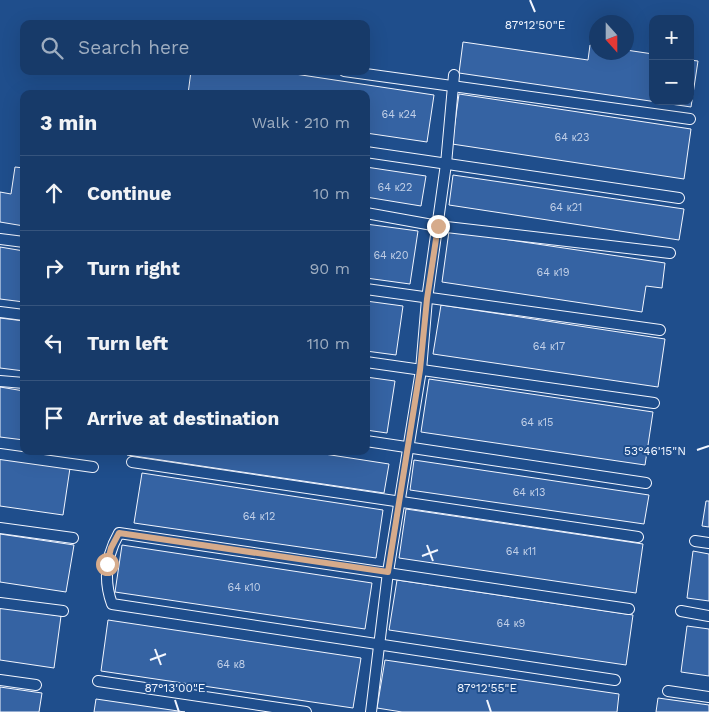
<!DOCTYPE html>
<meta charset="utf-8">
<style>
body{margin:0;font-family:"Work Sans",sans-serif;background:#20416f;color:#f1f3f6}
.controls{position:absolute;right:15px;top:15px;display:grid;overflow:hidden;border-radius:10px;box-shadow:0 5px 20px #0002}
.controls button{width:45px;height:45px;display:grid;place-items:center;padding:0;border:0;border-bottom:1px solid #36547d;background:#173a69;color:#f1f3f6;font:25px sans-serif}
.compass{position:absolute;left:589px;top:15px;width:45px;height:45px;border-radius:50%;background:#173a69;box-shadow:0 5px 20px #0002;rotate:159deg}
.stop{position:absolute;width:15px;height:15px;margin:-11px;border:4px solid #d6ab8b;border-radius:50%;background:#fff}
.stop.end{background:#d6ab8b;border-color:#fff;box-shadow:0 1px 5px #0008}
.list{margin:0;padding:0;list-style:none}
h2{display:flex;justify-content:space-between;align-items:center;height:65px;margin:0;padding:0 20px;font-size:21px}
h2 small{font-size:16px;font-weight:400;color:#9eadc0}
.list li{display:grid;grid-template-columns:32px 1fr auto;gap:15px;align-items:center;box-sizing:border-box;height:75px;padding:0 20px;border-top:1px solid #36547d}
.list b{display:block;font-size:19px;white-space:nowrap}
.list em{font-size:16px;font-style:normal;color:#9eadc0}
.icon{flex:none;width:28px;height:28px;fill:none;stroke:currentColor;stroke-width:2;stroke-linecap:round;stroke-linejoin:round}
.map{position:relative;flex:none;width:709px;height:712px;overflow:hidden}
.search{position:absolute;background:#173a69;box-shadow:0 5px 20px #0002;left:20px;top:20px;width:350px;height:55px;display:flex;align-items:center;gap:12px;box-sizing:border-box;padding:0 18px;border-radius:10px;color:#9eadc0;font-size:19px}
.panel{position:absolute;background:#173a69;box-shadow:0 5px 20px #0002;left:20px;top:90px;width:350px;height:365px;border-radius:10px}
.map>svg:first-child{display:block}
.building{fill:#3563a3;stroke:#f2f6ff}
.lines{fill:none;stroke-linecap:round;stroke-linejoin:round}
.lane-casing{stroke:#f2f6ff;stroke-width:12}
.lane{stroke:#1f4e8c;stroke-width:10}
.route{stroke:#d6ab8b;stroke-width:6}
.ticks{fill:none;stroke:#f2f6ff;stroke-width:2}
.labels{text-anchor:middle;stroke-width:4;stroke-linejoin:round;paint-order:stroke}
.number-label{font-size:11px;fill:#c3d1e8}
.ticks-label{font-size:12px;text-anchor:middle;fill:#f2f6ff;stroke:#1f4e8c;stroke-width:4;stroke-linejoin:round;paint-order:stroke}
</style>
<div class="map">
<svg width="709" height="712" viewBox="0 0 709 712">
<rect width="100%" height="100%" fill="#1f4e8c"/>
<g class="building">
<path d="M 463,42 L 588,60 L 590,45 L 596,46 L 596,52 L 626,52 L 626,50 L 653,54 L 653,101 L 690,101 L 690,60 L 698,61 L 691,107 L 459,73 Z"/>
<path d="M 191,71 L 275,71 L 434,95 L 427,142 L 366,133 L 366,94 L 188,94 Z"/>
<path d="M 459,94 L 691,129 L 684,179 L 452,144 Z"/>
<path d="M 15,167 L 24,168 L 24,226 L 0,222 L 0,192 L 11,194 Z"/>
<path d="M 366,167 L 426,176 L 421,206 L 366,197 Z"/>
<path d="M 453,175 L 684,209 L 679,240 L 449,205 Z"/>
<path d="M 366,224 L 418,231 L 410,284 L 366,278 Z"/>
<path d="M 449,231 L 665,263 L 662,288 L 646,286 L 642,312 L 442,282 Z"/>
<path d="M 0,247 L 24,251 L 24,302 L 0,299 Z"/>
<path d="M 366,301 L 403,306 L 396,355 L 366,351 Z"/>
<path d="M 441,305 L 665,339 L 658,387 L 433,354 Z"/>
<path d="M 0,318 L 24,321 L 24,371 L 0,368 Z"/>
<path d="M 366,377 L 395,381 L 387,433 L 366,430 Z"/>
<path d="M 429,379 L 653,412 L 645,465 L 421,432 Z"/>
<path d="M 0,387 L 24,391 L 24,440 L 0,437 Z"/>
<path d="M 127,451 L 305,451 L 389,464 L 384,493 L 127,455 Z"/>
<path d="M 0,458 L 70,468 L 63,515 L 0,506 Z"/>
<path d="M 414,460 L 649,495 L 644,524 L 410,490 Z"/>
<path d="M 142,473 L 383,510 L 376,558 L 134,523 Z"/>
<path d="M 706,501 L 709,501 L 709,527 L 702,526 Z"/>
<path d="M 406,509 L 643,544 L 636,593 L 399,558 Z"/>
<path d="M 0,534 L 74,545 L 66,592 L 0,582 Z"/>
<path d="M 122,545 L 372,583 L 365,629 L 115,592 Z"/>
<path d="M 693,551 L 709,554 L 709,601 L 687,598 Z"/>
<path d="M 397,580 L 633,615 L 626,665 L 389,630 Z"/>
<path d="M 0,607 L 61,616 L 54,668 L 0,660 Z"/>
<path d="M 108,620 L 361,658 L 353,708 L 101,671 Z"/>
<path d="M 687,626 L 709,629 L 709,676 L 681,672 Z"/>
<path d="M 385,660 L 619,694 L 617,712 L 402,712 L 377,708 Z"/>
<path d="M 0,687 L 42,693 L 39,712 L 0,712 Z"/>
<path d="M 658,698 L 709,705 L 709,712 L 656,712 Z"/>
<path d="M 96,699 L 185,712 L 94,712 Z"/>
</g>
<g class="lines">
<g class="lane-casing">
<g id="lane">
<path d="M 344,71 L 690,119"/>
<path d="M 366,152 L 679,198"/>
<path d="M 366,213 L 438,226 L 670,253"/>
<path d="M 0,239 L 24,242"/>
<path d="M 366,289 L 660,330"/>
<path d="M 0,312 L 24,315"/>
<path d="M 366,362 L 654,403"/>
<path d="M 0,381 L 24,383"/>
<path d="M 366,441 L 646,483"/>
<path d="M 0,454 L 93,467"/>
<path d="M 132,462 L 638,537"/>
<path d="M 0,528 L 73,538"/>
<path d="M 695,541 L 709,543"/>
<path d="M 0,603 L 63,611"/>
<path d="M 681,611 L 709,616"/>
<path d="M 0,680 L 36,685"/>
<path d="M 615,680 L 112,604 C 103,579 106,556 119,533 L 629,609"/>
<path d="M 98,681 L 306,712"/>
<path d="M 668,691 L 709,697"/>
<path d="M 371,712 L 388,572 L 421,370 L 427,299 L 446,164 L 454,75"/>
</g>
</g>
<use href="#lane" class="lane"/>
</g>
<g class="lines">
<path class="route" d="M 107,564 L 111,548 L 119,533 L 388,572 L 420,370 L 427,299 L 438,226"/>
</g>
<path class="ticks" d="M 530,0 L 535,12M 697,450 L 709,446M 427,545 L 433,561M 422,556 L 438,550M 155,649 L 161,665M 150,660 L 166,654M 175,700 L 179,712M 487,700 L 491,712"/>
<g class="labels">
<g class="number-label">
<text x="399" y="118">64 к24</text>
<text x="572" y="141">64 к23</text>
<text x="395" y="191">64 к22</text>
<text x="566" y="211">64 к21</text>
<text x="391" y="259">64 к20</text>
<text x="553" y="276">64 к19</text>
<text x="549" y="350">64 к17</text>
<text x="537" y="426">64 к15</text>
<text x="529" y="496">64 к13</text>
<text x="259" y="520">64 к12</text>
<text x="521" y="555">64 к11</text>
<text x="244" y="591">64 к10</text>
<text x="511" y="627">64 к9</text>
<text x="231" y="668">64 к8</text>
</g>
</g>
<g class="ticks-label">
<text x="535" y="29">87°12'50"E</text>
<text x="655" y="455">53°46'15"N</text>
<text x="175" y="692">87°13'00"E</text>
<text x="487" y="692">87°12'55"E</text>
</g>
</svg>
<div class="controls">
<button>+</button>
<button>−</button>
</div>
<svg class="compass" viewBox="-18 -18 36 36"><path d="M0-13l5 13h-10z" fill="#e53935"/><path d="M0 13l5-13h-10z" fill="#9eadc0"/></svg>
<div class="stop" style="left:107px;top:564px"></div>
<div class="stop end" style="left:438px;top:226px"></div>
<div class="search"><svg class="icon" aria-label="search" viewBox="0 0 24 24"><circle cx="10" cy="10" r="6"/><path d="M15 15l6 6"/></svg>Search here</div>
<section class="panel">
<h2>3 min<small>Walk · 210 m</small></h2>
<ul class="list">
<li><svg class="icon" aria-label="ahead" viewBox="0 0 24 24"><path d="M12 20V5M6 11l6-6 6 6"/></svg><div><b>Continue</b></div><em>10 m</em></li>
<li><svg class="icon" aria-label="right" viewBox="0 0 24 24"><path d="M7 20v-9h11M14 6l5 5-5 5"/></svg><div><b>Turn right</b></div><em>90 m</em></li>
<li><svg class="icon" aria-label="left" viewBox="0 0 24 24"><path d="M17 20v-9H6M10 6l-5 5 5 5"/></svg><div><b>Turn left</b></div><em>110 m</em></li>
<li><svg class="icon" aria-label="arrive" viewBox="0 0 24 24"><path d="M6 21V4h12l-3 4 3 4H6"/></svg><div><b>Arrive at destination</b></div></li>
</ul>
</section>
</div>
